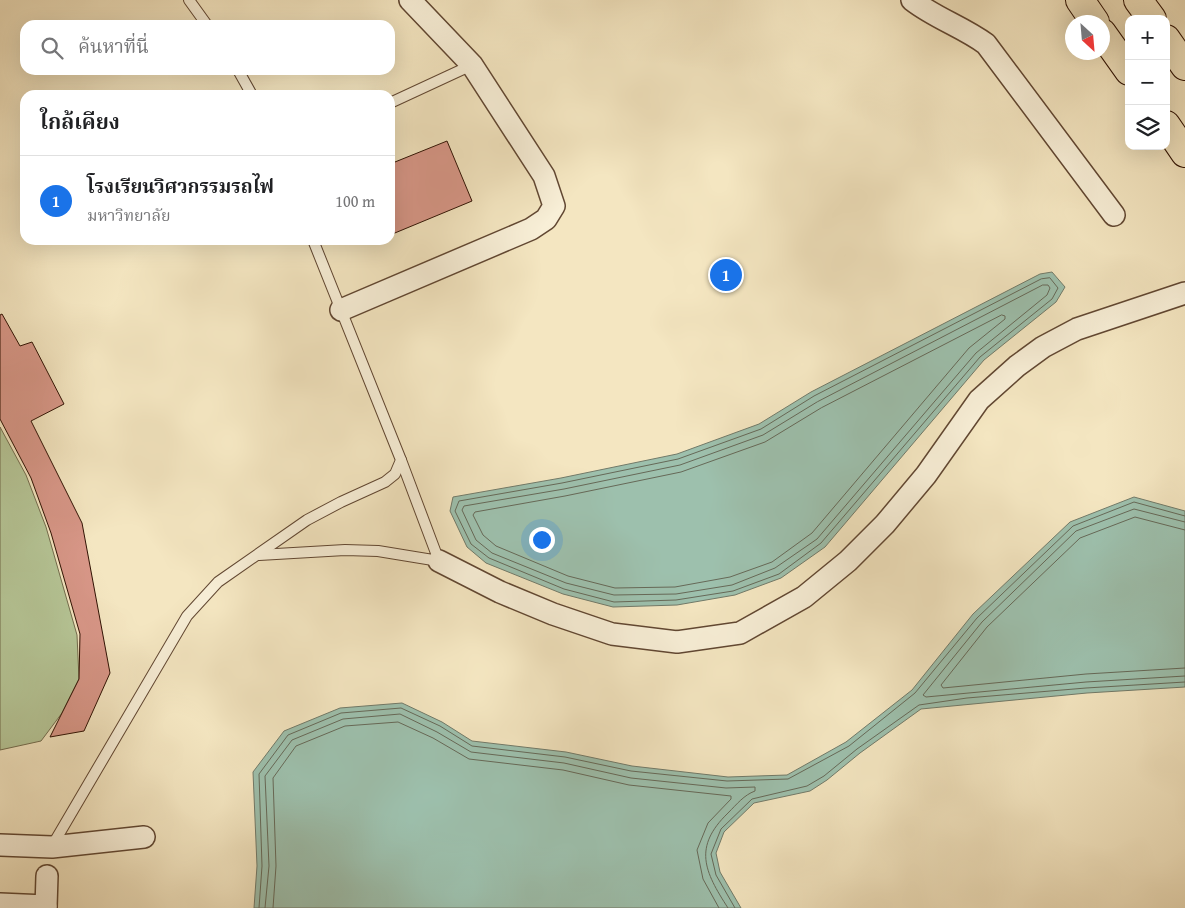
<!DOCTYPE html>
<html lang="th">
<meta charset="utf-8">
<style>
body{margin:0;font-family:"Gentium Book Plus","Noto Serif Thai",serif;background:#f2f2f2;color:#202124}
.controls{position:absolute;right:15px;top:15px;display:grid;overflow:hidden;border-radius:10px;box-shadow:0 5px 20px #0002}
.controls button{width:45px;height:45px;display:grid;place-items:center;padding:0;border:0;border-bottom:1px solid #e0e0e0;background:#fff;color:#202124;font:25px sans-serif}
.compass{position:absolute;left:1065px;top:15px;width:45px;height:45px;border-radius:50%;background:#fff;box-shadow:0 5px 20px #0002;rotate:154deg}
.you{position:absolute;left:541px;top:539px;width:18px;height:18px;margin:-12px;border:4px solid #fff;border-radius:50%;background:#1a73e8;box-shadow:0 0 0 8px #1a73e833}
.badge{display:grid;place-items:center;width:32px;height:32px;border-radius:50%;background:#1a73e8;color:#fff;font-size:16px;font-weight:700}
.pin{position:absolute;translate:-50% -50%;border:2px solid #fff;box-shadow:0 1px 5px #0006}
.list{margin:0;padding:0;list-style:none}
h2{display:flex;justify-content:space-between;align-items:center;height:65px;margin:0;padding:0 20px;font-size:21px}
h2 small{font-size:16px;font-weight:400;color:#757577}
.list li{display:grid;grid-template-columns:32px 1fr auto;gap:15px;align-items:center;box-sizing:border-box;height:90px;padding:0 20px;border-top:1px solid #e0e0e0}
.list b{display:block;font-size:19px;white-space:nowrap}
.list p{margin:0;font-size:16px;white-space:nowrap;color:#757577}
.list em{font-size:16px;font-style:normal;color:#757577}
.icon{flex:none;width:28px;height:28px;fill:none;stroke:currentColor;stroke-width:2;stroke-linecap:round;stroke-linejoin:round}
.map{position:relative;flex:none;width:1185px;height:908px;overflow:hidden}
.search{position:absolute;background:#fff;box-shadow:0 5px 20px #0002;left:20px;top:20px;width:375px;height:55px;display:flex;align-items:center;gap:12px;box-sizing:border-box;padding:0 18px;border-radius:15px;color:#757577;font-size:19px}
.panel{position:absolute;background:#fff;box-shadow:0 5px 20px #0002;left:20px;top:90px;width:375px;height:155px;border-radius:15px}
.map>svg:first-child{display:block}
.green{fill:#b6c697;stroke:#736c4d}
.water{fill:#9dc0ad;stroke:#717a69}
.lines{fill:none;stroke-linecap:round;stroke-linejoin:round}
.shore{stroke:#666958;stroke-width:1}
.building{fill:#d89788;stroke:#301203}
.service-casing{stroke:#614732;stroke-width:12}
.minor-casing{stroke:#614732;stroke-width:24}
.motorway-casing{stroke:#301203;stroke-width:30}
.service{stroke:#f8efd7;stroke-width:10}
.minor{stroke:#f8efd7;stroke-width:21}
.motorway{stroke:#f4e6c1;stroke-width:28}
</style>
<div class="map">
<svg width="1185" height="908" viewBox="0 0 1185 908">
<rect width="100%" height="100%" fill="#f4e6c1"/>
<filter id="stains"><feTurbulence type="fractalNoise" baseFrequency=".004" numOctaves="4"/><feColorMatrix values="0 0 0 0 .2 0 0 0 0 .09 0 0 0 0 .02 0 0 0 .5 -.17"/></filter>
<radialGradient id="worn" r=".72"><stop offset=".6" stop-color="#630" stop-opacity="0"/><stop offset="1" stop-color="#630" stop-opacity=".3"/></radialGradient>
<path class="green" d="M 0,427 L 26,475 L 46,527 L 77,635 L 79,679 L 62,713 L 41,741 L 0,750 Z"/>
<g class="water">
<path d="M 1052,272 L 1065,287 L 1056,302 L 984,360 L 825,547 L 781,578 L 735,595 L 677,605 L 613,607 L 563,594 L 486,563 L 467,547 L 450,511 L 453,497 L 561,478 L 677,454 L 759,424 L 811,392 L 1040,274 Z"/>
<path d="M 1134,497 L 1185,511 L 1185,687 L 1087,693 L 921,709 L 860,753 L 827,780 L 810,791 L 754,803 L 724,832 L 716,853 L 720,872 L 741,908 L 254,908 L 257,866 L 253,772 L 284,731 L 340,708 L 402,703 L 442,722 L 472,741 L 566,752 L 632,766 L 728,777 L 787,775 L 846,742 L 912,690 L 973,614 L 1070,522 Z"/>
</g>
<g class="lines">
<g class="shore">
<path d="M 1050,278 L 1058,288 L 1052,299 L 980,357 L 821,543 L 779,574 L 733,591 L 676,600 L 614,602 L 564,589 L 489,558 L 471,544 L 455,511 L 459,501 L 562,483 L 678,459 L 761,429 L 814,396 L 1041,279 Z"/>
<path d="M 1043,285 L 1048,285 L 1050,288 L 1047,295 L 976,353 L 817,539 L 775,568 L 732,585 L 676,594 L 614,595 L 566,583 L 492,553 L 476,540 L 462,510 L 464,506 L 564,489 L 680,465 L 763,435 L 817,402 Z"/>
<path d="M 1002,315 L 1005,316 L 1005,319 L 969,348 L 812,533 L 772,562 L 730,577 L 675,587 L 615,588 L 568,576 L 496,546 L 483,535 L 473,515 L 475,512 L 565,496 L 681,472 L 765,442 L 821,408 Z"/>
<path d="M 1185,522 L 1134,509 L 1076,531 L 982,622 L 923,695 L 926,697 L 1086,682 L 1185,676"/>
<path d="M 1185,530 L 1135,517 L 1080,538 L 987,627 L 941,685 L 943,688 L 1086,674 L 1185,668"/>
<path d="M 259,908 L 262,866 L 259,774 L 288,735 L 341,713 L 401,708 L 440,726 L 472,746 L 565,757 L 631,771 L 727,781 L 788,779 L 849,746 L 915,693 L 977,618 L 1073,526 L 1134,502 L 1185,516"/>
<path d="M 265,908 L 269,866 L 265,776 L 292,740 L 343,719 L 400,714 L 437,732 L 471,752 L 564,763 L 631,778 L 726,788 L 755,787 L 755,791 C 744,795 737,804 728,813 C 693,847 704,871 728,908"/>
<path d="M 273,908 L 276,866 L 273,778 L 296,746 L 345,726 L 398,722 L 433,738 L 469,759 L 563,770 L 629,785 L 731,796 L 731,799 L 708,823 L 697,850 L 703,879 L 719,908"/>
<path d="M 735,908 L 716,875 L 711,854 L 721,829 L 752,799 L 807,786 L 824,776 L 857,749 L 919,705 L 967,698 L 1086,688 L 1185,682"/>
</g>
</g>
<g class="building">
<path d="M 447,141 L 472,201 L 390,235 L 390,164 Z"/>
<path d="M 2,314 L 20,346 L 32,342 L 64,404 L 31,421 L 82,523 L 110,673 L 84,731 L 50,737 L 79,679 L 80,634 L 51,533 L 31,478 L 0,419 L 0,315 Z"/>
</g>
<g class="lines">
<g class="service-casing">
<g id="service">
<path d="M 189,0 L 207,25"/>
<path d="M 238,70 L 252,95"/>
<path d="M 390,103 L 472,65"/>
<path d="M 259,555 L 345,550 L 378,551 L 439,561 L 401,460"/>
<path d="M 52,846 L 187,616 L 218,582 L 307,520 L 341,502 L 385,482 L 395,474 L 401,460 L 313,240"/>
</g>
</g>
<g class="minor-casing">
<g id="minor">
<path d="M 912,0 C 935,18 963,27 986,44 L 1114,215"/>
<path d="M 341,310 L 531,229 L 546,219 L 554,206 L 544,176 L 472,65 L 410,0"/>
<path d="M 439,561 L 500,592 L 553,614 L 612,634 L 677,642 L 740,633 L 804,597 L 848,561 L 885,524 L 926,475 L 979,400 L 1017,366 L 1043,347 L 1077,329 L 1185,293"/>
<path d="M 0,845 L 52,847 L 144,837"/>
<path d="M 0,904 L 46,906"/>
<path d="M 46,908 L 47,876"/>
</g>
</g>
<g class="motorway-casing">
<g id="motorway">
<path d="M 1080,0 L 1095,22"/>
<path d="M 1138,0 L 1152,19"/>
<path d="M 1102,33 L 1129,71"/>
<path d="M 1166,39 L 1185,66"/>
<path d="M 1166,125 L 1185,153"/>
</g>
</g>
<use href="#service" class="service"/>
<use href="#minor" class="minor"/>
<use href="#motorway" class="motorway"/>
</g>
<rect width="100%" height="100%" filter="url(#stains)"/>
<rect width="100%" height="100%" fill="url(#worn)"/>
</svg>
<div class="controls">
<button>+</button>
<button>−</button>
<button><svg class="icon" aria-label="layers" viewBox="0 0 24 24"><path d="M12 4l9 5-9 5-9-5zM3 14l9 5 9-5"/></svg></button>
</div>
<svg class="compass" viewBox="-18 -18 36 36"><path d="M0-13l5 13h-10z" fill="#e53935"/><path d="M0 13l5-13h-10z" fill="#757577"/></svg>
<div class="you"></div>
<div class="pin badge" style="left:726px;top:275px">1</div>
<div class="search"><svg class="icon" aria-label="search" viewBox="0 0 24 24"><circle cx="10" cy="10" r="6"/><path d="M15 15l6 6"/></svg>ค้นหาที่นี่</div>
<section class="panel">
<h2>ใกล้เคียง<small></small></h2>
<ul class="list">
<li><span class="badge">1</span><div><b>โรงเรียนวิศวกรรมรถไฟ</b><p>มหาวิทยาลัย</p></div><em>100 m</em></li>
</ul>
</section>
</div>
